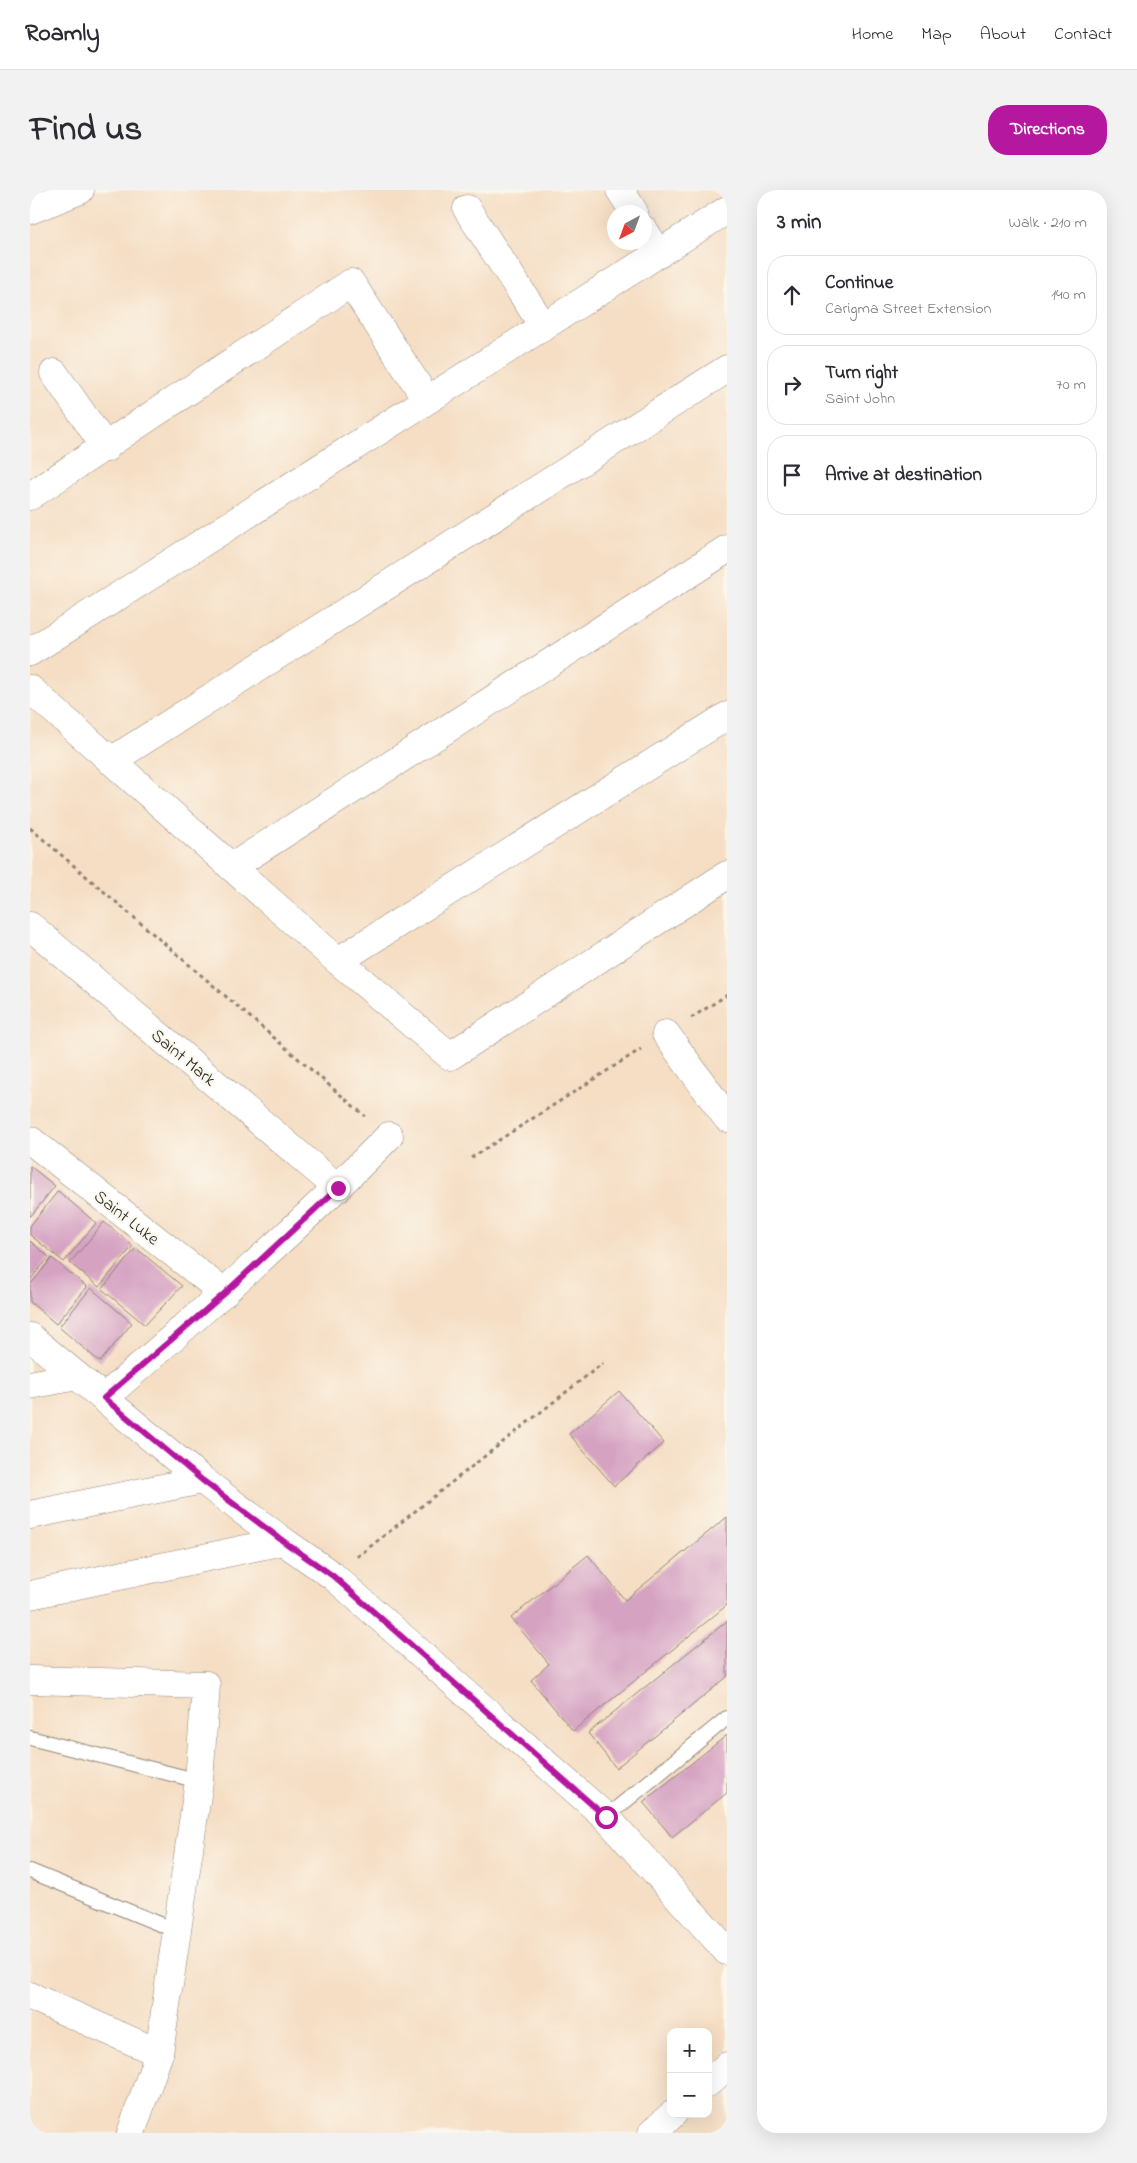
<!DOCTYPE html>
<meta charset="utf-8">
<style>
body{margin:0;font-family:"Indie Flower",sans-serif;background:#f2f2f3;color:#2b2b33}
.controls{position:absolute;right:15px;bottom:15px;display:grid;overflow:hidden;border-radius:10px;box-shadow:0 5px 20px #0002}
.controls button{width:45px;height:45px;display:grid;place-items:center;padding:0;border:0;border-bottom:1px solid #e1e1e2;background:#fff;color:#2b2b33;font:25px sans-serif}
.compass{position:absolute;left:577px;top:15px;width:45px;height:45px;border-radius:50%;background:#fff;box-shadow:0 5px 20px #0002;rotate:221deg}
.stop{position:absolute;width:15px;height:15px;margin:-11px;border:4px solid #b5179e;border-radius:50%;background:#fff}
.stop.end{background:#b5179e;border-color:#fff;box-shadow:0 1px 5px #0008}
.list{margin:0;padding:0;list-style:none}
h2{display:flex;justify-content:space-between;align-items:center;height:65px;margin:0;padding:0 20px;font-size:21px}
h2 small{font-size:16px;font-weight:400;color:#7c7c81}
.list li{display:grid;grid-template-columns:32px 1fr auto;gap:15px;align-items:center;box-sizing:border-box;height:80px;margin:0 10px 10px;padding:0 10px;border:1px solid #e1e1e2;border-radius:20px}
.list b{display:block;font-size:19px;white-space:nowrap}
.list p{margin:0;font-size:16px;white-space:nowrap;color:#7c7c81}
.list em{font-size:16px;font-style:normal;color:#7c7c81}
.icon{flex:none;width:28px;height:28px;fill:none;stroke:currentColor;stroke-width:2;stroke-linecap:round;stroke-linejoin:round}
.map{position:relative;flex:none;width:697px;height:1943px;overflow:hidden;border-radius:20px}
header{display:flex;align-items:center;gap:30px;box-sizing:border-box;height:70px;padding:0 25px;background:#fff;border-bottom:1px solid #e1e1e2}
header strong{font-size:24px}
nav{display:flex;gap:28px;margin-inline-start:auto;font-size:18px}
.intro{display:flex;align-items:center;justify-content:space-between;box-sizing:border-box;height:120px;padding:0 30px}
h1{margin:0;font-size:35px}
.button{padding:12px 22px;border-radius:20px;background:#b5179e;color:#fff;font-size:18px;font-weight:700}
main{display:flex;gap:30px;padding:0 30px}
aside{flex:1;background:#fff;border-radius:20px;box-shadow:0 5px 20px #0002}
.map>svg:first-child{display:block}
.building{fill:#d5a2c2}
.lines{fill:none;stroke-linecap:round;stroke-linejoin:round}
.lane-casing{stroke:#908478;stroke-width:16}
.street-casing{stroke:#908478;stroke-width:29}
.path{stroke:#908478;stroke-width:3;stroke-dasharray:4 4;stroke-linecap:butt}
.lane{stroke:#fff;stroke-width:14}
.street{stroke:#fff;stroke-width:28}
.route{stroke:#b5179e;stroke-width:6}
.labels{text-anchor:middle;stroke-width:4;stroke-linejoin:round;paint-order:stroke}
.street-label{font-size:18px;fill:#2b2b2b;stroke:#fbf7ec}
</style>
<header>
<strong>Roamly</strong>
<nav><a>Home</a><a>Map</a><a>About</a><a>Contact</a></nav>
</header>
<div class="intro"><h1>Find us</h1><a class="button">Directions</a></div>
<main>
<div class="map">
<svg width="697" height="1943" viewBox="0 0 697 1943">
<rect width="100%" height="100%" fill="#fbf7ec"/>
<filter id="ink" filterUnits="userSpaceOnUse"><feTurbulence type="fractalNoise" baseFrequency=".02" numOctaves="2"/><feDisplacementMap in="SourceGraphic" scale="10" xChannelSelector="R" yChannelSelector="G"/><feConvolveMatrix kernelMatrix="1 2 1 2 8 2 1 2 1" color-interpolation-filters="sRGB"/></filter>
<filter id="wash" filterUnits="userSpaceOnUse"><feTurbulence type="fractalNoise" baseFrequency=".0096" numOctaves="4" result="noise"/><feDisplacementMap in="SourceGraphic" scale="20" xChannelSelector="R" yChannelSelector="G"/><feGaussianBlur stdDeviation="1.12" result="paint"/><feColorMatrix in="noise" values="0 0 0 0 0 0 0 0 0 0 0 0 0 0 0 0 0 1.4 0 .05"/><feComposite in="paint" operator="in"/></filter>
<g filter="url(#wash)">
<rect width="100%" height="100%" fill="#f5dec4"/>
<g id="blocks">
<g class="building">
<path d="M 0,976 L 25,996 L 0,1027 Z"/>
<path d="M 28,1001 L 66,1033 L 34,1072 L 0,1045 L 0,1036 Z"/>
<path d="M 74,1032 L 103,1056 L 69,1097 L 40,1073 Z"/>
<path d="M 0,1051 L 19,1067 L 0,1090 Z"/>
<path d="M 106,1058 L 152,1096 L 115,1135 L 72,1099 Z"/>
<path d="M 22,1068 L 57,1097 L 26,1134 L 0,1112 L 0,1095 Z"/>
<path d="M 61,1098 L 102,1133 L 70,1172 L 29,1137 Z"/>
<path d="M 589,1201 L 634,1253 L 584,1296 L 539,1244 Z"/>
<path d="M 697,1327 L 697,1415 L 543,1541 L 501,1490 L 519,1474 L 481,1428 L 558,1365 L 595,1410 Z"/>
<path d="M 697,1431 L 697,1487 L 586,1578 L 558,1543 Z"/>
<path d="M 697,1545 L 697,1603 L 642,1647 L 613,1612 Z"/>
</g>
</g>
</g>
<g filter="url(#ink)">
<use href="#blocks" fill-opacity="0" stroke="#908478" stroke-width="1"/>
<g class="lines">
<g class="lane-casing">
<g id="lane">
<path d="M 0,1548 L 169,1591"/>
<path d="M 576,1627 L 697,1528"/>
<path d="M 0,1681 L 147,1741"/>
</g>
</g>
<g class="street-casing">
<g id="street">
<path d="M 590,0 L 604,22"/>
<path d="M 437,19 L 514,137"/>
<path d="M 0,20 L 50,0"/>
<path d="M 614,40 L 629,64"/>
<path d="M 24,183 L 76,258"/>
<path d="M 0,306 L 321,93 L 397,210"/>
<path d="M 0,462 L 697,20"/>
<path d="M 0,499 L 308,771 L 420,866 L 697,685"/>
<path d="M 81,571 L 697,179"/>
<path d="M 202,677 L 697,359"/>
<path d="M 0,736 L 308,998"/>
<path d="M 308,771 L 697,526"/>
<path d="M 636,844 L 697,928"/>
<path d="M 0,950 L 194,1103"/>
<path d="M 0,1147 L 172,1290 L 253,1351 L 303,1386 L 576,1627 L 697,1761"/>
<path d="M 0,1195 L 47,1186"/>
<path d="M 74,1208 C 171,1123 268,1038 359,946"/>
<path d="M 0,1325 L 172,1290"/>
<path d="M 0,1405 L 253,1351"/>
<path d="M 0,1490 L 176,1495 L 169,1591 L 129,1863 L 101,1943"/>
<path d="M 0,1806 L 129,1863"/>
<path d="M 678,1893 L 697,1876"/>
<path d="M 622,1943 L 643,1924"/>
</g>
</g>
<g class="path">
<path d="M 0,638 L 335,926"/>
<path d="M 661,828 L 697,805"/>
<path d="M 441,968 L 611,859"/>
<path d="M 327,1367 L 573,1173"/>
</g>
<use href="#lane" class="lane"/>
<use href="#street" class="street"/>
</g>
</g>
<g class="lines" filter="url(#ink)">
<path class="route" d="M 308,998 L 194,1104 L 74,1208 L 172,1290 L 253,1351 L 303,1386 L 576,1627"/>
</g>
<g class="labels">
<g class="street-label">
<text transform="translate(154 867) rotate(40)" y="6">Saint Mark</text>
<text transform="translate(97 1027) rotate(38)" y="6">Saint Luke</text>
</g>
</g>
</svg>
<div class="controls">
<button>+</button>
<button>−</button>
</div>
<svg class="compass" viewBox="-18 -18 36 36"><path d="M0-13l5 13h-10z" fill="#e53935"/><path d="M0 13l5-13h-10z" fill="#7c7c81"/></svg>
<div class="stop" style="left:576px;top:1627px"></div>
<div class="stop end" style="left:308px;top:998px"></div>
</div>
<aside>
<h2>3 min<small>Walk · 210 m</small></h2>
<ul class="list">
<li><svg class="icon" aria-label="ahead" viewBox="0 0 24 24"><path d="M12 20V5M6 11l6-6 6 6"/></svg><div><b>Continue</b><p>Carigma Street Extension</p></div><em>140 m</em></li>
<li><svg class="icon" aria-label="right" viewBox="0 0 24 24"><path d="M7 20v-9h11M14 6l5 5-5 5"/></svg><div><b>Turn right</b><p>Saint John</p></div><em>70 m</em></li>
<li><svg class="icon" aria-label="arrive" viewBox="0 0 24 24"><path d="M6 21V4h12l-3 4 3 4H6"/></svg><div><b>Arrive at destination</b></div></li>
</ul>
</aside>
</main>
